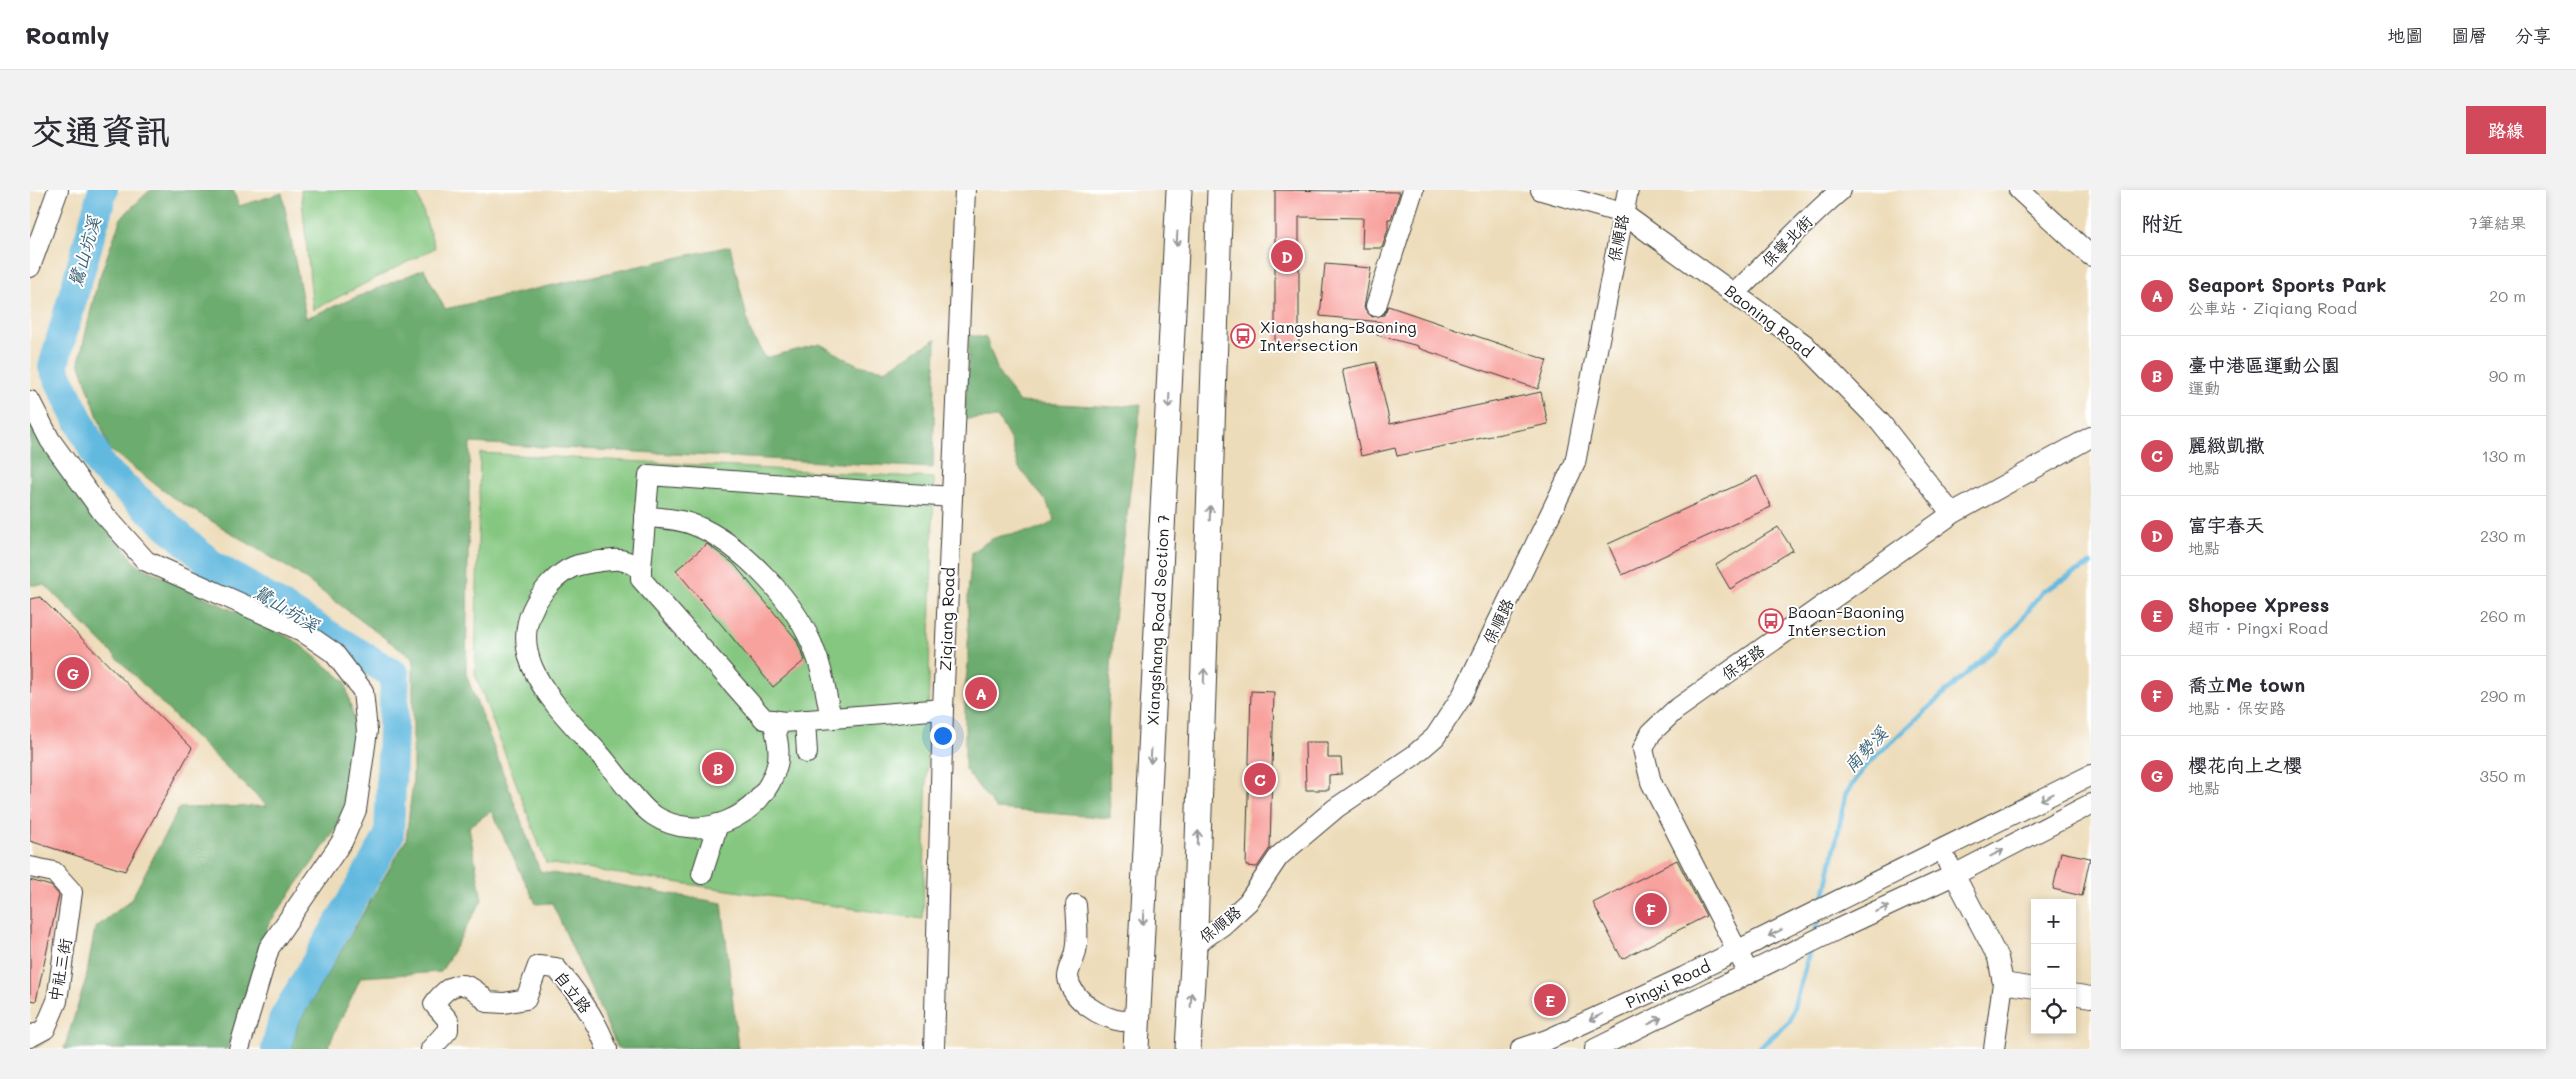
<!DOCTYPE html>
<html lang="zh-TW">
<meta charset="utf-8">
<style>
body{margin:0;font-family:Mali,"LXGW WenKai TC",sans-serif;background:#f2f2f3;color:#2b2b33}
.controls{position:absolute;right:15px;bottom:15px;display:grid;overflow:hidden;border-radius:0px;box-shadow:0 2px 8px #0003}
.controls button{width:45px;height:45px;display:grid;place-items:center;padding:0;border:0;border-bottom:1px solid #e1e1e2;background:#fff;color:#2b2b33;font:25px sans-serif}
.you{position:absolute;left:912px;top:545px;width:18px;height:18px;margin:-12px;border:4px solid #fff;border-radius:50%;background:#1a73e8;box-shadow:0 0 0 8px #1a73e833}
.badge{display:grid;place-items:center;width:32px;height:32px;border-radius:50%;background:#d1495b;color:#fff;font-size:16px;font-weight:700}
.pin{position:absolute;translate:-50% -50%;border:2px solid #fff;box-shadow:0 1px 5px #0006}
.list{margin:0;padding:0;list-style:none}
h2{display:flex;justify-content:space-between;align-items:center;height:65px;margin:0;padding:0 20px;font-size:21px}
h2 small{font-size:16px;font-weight:400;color:#7c7c81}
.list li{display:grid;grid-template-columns:32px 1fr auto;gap:15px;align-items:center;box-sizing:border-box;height:80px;padding:0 20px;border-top:1px solid #e1e1e2}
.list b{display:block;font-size:19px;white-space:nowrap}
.list p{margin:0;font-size:16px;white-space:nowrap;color:#7c7c81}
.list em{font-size:16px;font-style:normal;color:#7c7c81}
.icon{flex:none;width:28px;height:28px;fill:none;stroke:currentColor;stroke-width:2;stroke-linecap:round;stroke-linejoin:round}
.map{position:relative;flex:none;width:2061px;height:859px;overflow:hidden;border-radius:0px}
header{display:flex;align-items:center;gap:30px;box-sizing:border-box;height:70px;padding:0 25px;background:#fff;border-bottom:1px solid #e1e1e2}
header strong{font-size:24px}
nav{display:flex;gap:28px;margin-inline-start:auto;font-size:18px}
.intro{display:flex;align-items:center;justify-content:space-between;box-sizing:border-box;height:120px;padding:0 30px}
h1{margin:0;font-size:35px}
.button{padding:12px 22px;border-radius:0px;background:#d1495b;color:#fff;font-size:18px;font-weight:700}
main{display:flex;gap:30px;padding:0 30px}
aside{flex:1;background:#fff;border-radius:0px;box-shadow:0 2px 8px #0003}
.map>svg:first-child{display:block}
.green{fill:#85c780;stroke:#50724e}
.forest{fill:#6cac6e;stroke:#446445}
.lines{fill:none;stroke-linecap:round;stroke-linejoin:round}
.stream{stroke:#62b9df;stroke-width:5}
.river{stroke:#62b9df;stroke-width:30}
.building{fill:#f8a29e}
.minor-casing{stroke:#3b3934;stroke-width:22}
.major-casing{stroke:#3b3934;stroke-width:27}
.minor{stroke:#fff;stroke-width:20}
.major{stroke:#fff;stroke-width:25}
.oneway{stroke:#999}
.labels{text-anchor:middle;stroke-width:4;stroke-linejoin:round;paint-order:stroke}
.street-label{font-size:16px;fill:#1c1c1c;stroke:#fff}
.poi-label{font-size:16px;fill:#1c1c1c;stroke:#fff;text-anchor:start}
.water-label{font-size:18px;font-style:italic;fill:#3c6374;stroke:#fff}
</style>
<header>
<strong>Roamly</strong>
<nav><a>地圖</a><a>圖層</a><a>分享</a></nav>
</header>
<div class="intro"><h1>交通資訊</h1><a class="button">路線</a></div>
<main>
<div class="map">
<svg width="2061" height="859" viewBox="0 0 2061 859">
<rect width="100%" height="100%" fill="#fff"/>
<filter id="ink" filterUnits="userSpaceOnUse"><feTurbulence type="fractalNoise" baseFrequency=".02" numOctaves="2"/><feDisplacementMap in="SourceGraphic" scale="10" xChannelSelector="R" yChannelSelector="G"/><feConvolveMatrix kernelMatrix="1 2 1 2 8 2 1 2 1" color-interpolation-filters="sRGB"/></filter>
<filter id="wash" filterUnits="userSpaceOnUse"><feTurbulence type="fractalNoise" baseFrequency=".0096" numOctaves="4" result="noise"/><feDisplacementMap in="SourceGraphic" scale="20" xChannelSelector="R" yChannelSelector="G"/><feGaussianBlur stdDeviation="1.12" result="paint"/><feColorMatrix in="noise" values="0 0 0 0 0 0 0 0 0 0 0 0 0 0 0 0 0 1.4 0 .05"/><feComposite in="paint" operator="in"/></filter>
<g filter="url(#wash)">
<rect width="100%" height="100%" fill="#eddcb9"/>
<g class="green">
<path d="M 271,0 L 386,0 L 405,58 L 283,120 Z"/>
<path d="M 450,263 L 904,288 L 893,729 L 516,673 L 445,484 Z"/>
</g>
<g class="forest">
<path d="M 120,0 L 203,0 L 209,16 L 252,3 L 276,128 L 394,79 L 415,119 L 700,56 L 720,141 L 735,168 L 790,154 L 828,175 L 855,180 L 906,149 L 903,278 L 440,253 L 436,484 L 510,681 L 692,713 L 708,859 L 588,859 L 522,713 L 506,714 L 461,621 L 439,637 L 452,710 L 411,782 L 331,787 L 297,859 L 261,859 L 268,834 L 376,650 L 383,591 L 383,469 L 267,383 L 142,307 L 79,259 L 49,172 L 67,94 L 91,28 Z"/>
<path d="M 939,145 L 956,148 L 969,184 L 989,212 L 1086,217 L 1111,214 L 1084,428 L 1078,531 L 1080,628 L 966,619 L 935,579 L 935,499 L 938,474 L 938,404 L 942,362 C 948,358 955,353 962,349 C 983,340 1006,346 1025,330 L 1016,311 L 989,278 L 981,251 L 968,228 L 935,229 Z"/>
<path d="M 0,229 L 106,374 L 264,450 L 315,491 L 325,535 L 324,586 L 307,638 L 238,735 L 197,859 L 34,859 L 56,789 L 65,738 L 101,710 L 149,618 L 237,616 L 166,548 L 15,395 L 0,395 Z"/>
</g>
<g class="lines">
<g class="stream">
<path d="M 1793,713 L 1816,604 L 1835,576 L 1984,440 L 2012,402 L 2061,374"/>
<path d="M 1784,744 L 1790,726"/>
<path d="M 1728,859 L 1760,831 L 1780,759"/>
</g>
<path class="river" d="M 73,0 L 23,177 L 72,278 L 181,374 L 365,485 L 359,646 L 253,830 L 246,859"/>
</g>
<g id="blocks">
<g class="building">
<path d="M 1245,0 L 1370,2 L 1361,29 L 1358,29 L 1358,39 L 1352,58 L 1332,58 L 1333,28 L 1269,27 L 1269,156 L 1245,156 Z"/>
<path d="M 1295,74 L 1341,78 L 1334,118 L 1342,127 L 1354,125 L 1358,116 L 1517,170 L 1508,199 L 1388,158 L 1388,156 L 1347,145 L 1351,132 L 1290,126 Z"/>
<path d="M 1346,172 L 1360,234 L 1511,202 L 1518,234 L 1367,266 L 1365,258 L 1331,266 L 1312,179 Z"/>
<path d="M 1727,286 L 1741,317 L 1592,385 L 1578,354 Z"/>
<path d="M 1748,337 L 1763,360 L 1700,399 L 1686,375 Z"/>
<path d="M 677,354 L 704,374 L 766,449 L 775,470 L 743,497 L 646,380 Z"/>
<path d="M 10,407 L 162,558 L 95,681 L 0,651 L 0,409 Z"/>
<path d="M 1221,501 L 1244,502 L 1240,658 L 1227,677 L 1216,676 Z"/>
<path d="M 1275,552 L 1298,552 L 1298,568 L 1311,568 L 1312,584 L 1299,585 L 1299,600 L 1276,600 Z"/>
<path d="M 2031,662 L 2060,668 L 2052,706 L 2023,699 Z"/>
<path d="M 1647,670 L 1676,726 L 1592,769 L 1563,713 Z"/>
<path d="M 0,690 L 21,696 L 29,705 L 6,811 L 0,810 Z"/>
</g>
</g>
</g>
<g filter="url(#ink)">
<use href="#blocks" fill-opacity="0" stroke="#3b3934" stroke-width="1"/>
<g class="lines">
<g class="minor-casing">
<g id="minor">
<path d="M 1511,0 L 1592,23 L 1774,154 L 1850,232 L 1922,324"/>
<path d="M 1989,0 L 2061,66"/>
<path d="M 0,77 L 28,0"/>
<path d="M 1705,103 C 1741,69 1773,32 1811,0"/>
<path d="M 1346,116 L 1383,0"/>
<path d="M 0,211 L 20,250 L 73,323 L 116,371 L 272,441 L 304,463 L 333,501 L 337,541 L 326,620 L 313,650 L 239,758 L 209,859"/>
<path d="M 615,327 C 631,328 649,329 664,335 C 711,353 768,414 785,462 C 794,483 796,506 801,528"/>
<path d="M 611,378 C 604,375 597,371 590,370 C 584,369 577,371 571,371 C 547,374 538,376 521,393 C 458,459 529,518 573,568 C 584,581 610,617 623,625 C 669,655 733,628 747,575 C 751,561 746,544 743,530"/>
<path d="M 913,519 L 754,532 L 734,529 L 611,389 L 611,378 L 619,285 L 922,307"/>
<path d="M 775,530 L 777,563"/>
<path d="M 1918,673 L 1968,768 L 1973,793 L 1964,859"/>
<path d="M 0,677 L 24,682 L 42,702 L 27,811 L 15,839 L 0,847"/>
<path d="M 672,684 L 688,634"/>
<path d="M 1046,715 C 1047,730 1049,746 1046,761 C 1045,769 1038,779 1038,787 C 1041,810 1071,828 1092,831 C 1097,831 1102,829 1107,829"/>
<path d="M 1164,755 L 1193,735 L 1218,712 L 1249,666 L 1306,618 L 1383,566 L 1405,547 L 1432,506 L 1545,273 L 1598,0"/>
<path d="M 1719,784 L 1621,592 L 1613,559 L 1621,543 L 1644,521 L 1922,324 L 2061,247"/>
<path d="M 1973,793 L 2005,798"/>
<path d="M 2042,804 L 2061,807"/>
<path d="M 401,859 L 418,840 L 418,830 L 404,814 C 422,789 438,789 457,812 L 474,813 L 496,809 L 508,776 L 526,778 C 547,802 566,828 577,859"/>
<path d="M 904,859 L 913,519 L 935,0"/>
<path d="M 1491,859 L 1517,850 L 1654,787 L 2061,585"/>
<path d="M 1565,859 L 1808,739 L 1924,685 L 2061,614"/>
</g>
</g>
<g class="major-casing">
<g id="major">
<path d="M 1106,859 L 1149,0"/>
<path d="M 1158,859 L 1165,740 L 1190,0"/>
</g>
</g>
<use href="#minor" class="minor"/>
<use href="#major" class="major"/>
</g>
<defs><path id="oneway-shaft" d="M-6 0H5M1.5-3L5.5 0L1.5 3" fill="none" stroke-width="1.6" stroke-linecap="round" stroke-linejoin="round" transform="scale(1.25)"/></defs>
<g class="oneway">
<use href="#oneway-shaft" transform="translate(1147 49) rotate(93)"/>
<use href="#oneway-shaft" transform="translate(1139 211) rotate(93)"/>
<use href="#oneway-shaft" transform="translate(1180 323) rotate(-88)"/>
<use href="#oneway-shaft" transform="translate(1174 486) rotate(-88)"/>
<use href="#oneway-shaft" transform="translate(1121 566) rotate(93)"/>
<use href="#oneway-shaft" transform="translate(2017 607) rotate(153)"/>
<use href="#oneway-shaft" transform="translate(1168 648) rotate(-88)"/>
<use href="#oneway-shaft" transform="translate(1967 663) rotate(-27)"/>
<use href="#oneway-shaft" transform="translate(1852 719) rotate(-25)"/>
<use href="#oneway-shaft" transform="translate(1113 728) rotate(93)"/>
<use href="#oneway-shaft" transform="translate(1745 743) rotate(154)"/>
<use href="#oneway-shaft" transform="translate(1161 810) rotate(-87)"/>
<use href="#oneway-shaft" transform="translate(1566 827) rotate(155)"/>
<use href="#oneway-shaft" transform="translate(1625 831) rotate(-26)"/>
</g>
</g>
<defs>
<g id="bus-ring" transform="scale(1.25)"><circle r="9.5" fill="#fff" stroke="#d1495b" stroke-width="1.5"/><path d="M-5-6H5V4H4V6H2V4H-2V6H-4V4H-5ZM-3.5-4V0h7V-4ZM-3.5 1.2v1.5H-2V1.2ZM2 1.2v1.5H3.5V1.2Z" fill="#d1495b"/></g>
</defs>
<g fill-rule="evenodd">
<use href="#bus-ring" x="1213" y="146"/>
<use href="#bus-ring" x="1741" y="431"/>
</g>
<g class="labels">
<g class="street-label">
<text transform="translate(1588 48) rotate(-79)" y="6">保順路</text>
<text transform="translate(1757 51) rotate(-46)" y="6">保寧北街</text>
<text transform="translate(1739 131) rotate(38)" y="6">Baoning Road</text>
<text transform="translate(917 429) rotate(-88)" y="6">Ziqiang Road</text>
<text transform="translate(1128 430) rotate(-87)" y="6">Xiangshang Road Section 7</text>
<text transform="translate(1468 431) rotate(-64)" y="6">保順路</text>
<text transform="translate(1713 472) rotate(-35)" y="6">保安路</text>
<text transform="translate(1190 734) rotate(-39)" y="6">保順路</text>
<text transform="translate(30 780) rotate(-80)" y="6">中社三街</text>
<text transform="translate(1638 794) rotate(-25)" y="6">Pingxi Road</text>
<text transform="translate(543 802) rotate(52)" y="6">自立路</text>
</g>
<g class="poi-label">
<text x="1230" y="143">Xiangshang-Baoning<tspan x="1230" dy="18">Intersection</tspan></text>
<text x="1758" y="428">Baoan-Baoning<tspan x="1758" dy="18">Intersection</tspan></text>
</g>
<g class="water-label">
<text transform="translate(55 62) rotate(-74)" y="6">鷺山坑溪</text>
<text transform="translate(256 419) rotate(31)" y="6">鷺山坑溪</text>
<text transform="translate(1836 560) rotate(-47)" y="6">南勢溪</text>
</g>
</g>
</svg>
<div class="controls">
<button>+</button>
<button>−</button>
<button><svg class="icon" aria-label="locate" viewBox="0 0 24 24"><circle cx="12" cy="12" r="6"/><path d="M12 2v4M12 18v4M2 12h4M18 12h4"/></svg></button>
</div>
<div class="you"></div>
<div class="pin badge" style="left:951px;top:503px">A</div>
<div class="pin badge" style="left:688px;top:578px">B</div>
<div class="pin badge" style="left:1230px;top:589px">C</div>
<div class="pin badge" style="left:1257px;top:66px">D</div>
<div class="pin badge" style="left:1520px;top:810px">E</div>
<div class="pin badge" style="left:1621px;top:719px">F</div>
<div class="pin badge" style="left:43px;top:483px">G</div>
</div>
<aside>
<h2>附近<small>7筆結果</small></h2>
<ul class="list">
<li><span class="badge">A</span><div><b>Seaport Sports Park</b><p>公車站 · Ziqiang Road</p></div><em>20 m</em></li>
<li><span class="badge">B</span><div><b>臺中港區運動公園</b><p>運動</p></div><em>90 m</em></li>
<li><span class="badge">C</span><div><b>麗緻凱撒</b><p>地點</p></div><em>130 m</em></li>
<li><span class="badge">D</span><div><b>富宇春天</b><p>地點</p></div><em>230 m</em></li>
<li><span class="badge">E</span><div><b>Shopee Xpress</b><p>超市 · Pingxi Road</p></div><em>260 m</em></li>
<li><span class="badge">F</span><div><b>喬立Me town</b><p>地點 · 保安路</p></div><em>290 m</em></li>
<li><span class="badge">G</span><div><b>櫻花向上之櫻</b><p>地點</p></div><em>350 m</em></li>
</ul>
</aside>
</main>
